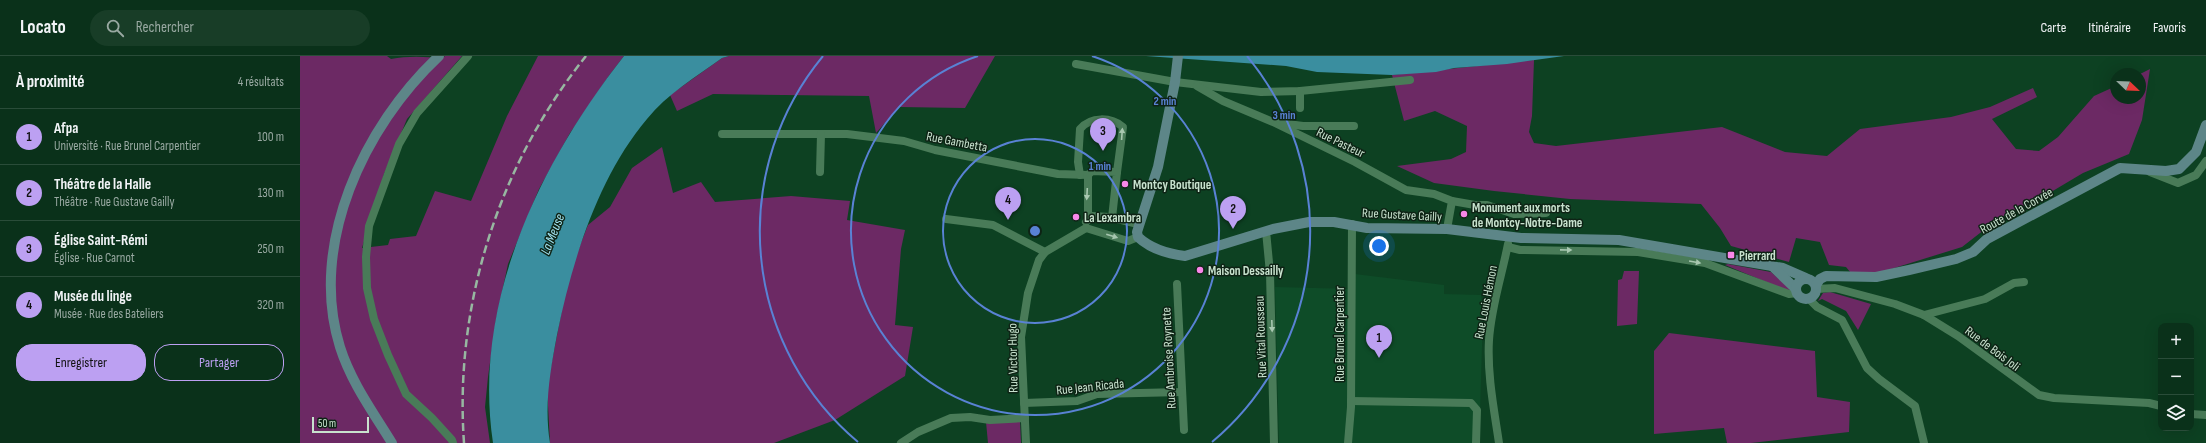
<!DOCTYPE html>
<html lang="fr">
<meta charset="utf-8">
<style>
body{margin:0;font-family:"Sofia Sans Condensed",sans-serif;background:#183d27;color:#f1f3f6}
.controls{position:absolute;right:12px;bottom:12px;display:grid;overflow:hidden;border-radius:8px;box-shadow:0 4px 16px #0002}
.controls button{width:36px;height:36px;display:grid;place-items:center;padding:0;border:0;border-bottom:1px solid #2a4c39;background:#0a311a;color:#f1f3f6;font:20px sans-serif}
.compass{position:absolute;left:1810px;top:12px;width:36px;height:36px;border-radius:50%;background:#0a311a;box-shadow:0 4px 16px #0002;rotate:113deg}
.scale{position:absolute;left:12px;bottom:10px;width:57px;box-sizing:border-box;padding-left:4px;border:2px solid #c8e2ce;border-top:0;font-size:11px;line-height:14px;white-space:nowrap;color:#c8e2ce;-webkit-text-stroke:3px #0e2315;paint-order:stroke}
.you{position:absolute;left:1079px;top:190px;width:14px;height:14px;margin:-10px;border:3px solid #fff;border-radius:50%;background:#1a73e8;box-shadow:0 0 0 6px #1a73e833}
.badge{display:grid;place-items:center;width:26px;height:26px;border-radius:50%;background:#bca0f2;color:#111;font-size:13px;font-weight:700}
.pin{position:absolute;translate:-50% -33px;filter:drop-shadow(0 1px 2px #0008)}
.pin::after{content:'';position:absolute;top:21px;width:14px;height:12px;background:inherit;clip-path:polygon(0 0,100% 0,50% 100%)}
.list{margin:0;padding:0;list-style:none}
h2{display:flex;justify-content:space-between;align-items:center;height:52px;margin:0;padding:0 16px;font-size:17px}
h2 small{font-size:13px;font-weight:400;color:#99a9a2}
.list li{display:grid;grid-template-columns:26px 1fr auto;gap:12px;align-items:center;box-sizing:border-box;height:56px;padding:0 16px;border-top:1px solid #2a4c39}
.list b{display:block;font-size:15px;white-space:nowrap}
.list p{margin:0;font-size:13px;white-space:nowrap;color:#99a9a2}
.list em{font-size:13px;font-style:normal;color:#99a9a2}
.actions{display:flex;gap:8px;padding:12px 16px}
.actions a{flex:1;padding:9px 0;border:1px solid #bca0f2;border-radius:16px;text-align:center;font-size:14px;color:#bca0f2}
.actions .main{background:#bca0f2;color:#111}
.icon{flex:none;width:22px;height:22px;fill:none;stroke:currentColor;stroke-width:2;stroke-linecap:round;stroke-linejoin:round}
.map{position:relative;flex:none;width:1906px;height:387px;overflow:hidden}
header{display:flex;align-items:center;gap:24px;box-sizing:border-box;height:56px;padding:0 20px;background:#0a311a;border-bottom:1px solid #2a4c39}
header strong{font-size:19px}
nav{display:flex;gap:22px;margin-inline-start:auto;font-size:14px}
.search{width:280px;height:36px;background:#183d27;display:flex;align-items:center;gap:10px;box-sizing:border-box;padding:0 14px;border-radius:22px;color:#99a9a2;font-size:15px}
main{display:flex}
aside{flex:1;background:#0a311a}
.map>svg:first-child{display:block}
.built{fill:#0e4c28}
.green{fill:#6c2964}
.water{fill:#3a8e9f}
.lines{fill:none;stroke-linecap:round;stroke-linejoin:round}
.street{stroke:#497b58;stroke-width:8}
.secondary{stroke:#5d8688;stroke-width:10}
.rail{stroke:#97b8a1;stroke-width:2.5;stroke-dasharray:8 4;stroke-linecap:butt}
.oneway{fill:#a8c8b0}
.ring{fill:none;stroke:#5982d4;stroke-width:2}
.poi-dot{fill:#f987e9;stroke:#0e2315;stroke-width:1.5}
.labels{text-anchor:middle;stroke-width:3;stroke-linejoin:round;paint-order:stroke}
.street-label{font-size:13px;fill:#c8e2ce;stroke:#0e2315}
.poi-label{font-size:13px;font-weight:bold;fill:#c8e2ce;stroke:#0e2315;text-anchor:start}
.water-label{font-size:14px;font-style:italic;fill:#a5e6f4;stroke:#0e2315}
.centre{fill:#5982d4;stroke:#0e2315;stroke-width:2}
.ring-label{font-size:12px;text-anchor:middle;font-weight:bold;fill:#5982d4;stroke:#0e2315;stroke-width:3;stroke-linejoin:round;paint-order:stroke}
</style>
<header>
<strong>Locato</strong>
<div class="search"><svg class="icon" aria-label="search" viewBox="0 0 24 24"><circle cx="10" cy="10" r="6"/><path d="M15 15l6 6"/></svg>Rechercher</div>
<nav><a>Carte</a><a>Itinéraire</a><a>Favoris</a></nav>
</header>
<main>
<aside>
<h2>À proximité<small>4 résultats</small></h2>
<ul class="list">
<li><span class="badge">1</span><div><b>Afpa</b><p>Université · Rue Brunel Carpentier</p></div><em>100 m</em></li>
<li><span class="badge">2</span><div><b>Théâtre de la Halle</b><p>Théâtre · Rue Gustave Gailly</p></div><em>130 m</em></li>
<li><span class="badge">3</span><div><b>Église Saint-Rémi</b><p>Église · Rue Carnot</p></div><em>250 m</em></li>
<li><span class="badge">4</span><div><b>Musée du linge</b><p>Musée · Rue des Bateliers</p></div><em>320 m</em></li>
</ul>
<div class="actions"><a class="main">Enregistrer</a><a>Partager</a></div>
</aside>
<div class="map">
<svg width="1906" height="387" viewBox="0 0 1906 387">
<rect width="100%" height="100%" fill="#0d4122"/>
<path class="built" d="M 1055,218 L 1144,229 L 1144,238 L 1181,239 L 1183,258 L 1179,387 L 979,387 L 975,231 L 1054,233 Z"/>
<g class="green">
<path d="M 0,0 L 87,0 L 91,3 C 107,0 126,0 141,3 L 145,0 L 162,0 L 107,63 L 84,118 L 62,192 L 88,189 L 90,183 L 116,180 L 135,135 L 171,145 L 207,60 L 238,0 L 324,0 L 308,21 L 270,77 L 239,133 L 208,208 L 196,264 L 188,321 L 185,351 L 190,387 L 0,387 Z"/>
<path d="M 429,0 L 695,0 L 665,52 L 599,51 L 576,77 L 569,40 L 413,38 L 377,55 L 370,39 L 422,2 Z"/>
<path d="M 1234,4 L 1232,60 L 1229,76 L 1234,87 L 1256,90 L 1422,71 L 1485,96 L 1527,100 L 1560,73 L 1651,61 L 1690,51 L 1733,32 L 1737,41 L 1692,63 L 1716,93 L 1739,95 L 1758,81 L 1794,40 L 1816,30 L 1816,42 L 1840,42 L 1840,18 L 1850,13 L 1842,64 L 1829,98 L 1783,117 L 1746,139 L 1698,163 L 1662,191 L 1575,218 L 1551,217 L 1546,211 L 1529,209 L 1520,186 L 1496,182 L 1489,206 L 1431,190 L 1420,172 L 1401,148 L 1270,143 L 1194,135 L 1134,127 L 1097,110 L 1151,103 L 1166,96 L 1167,70 L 1135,55 L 1104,65 L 1092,19 Z"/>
<path d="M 362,91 L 373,137 L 401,126 L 415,146 L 491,140 L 550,145 L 547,164 L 605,174 L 601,193 L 595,269 L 613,271 L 605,320 L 535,364 L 474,387 L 250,387 L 247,331 L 265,238 L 277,197 L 288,169 L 310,151 L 332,112 Z"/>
<path d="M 1428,208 L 1471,216 L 1490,233 L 1488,235 L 1425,209 Z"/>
<path d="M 1324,215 L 1339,215 L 1337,268 L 1317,270 L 1318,224 L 1322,223 Z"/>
<path d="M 1530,236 L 1571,248 L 1558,274 L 1546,255 L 1522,243 L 1518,245 L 1523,237 Z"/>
<path d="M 1369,277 L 1515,295 L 1517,341 L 1550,346 L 1549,376 L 1451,387 L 1427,387 L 1424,372 L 1354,378 L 1354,295 Z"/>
<path d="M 720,365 L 721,387 L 688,387 L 686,366 Z"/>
</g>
<g class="water">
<path d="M 324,0 L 429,0 L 422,2 C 396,21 367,38 347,63 C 298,121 272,205 257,279 C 250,316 244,350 250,387 L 193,387 C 172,247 239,108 324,0 Z"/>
<path d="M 846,0 L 1264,0 L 1207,8 L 1154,12 L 1136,16 L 1092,19 L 1017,16 L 986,10 Z"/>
</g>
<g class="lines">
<g class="street">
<path d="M 776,8 L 875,26 L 961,36 L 1000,35 L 1110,24"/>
<path d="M 897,30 L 923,45 L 973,66 L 1055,106 L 1106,134 L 1134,138 L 1152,145 L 1147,173"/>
<path d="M 1000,52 L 1000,35"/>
<path d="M 980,67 L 1003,70 L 1054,70"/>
<path d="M 422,78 L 547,78 L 604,85 L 635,94 L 758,118 L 788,119"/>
<path d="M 520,116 L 521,78"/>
<path d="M 1850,116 L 1878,127 L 1896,119 L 1906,105"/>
<path d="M 780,119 L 778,106 L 780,73 C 791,60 811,61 823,71 L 817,116"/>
<path d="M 1152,145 L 1175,149 L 1187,149 L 1214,158 L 1246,157"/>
<path d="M 646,163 L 693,169 L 745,196"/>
<path d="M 788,163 L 788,119 L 792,115 L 817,116 L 812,162"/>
<path d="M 786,166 L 792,160 L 809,161 L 838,168"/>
<path d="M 786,172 L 828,185 L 838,181"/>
<path d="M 966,175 L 970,217 L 974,387"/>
<path d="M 1208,191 L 1220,194 L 1338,196 L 1405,207 L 1489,238 L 1497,237"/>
<path d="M 877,228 L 884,374"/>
<path d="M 1516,233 L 1535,232 L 1595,248 L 1624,259 L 1658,280 L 1739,339 L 1754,342 L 1849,347 L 1861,350"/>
<path d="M 1509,243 L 1517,251 L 1542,264 L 1567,312 L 1579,323 L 1615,350 L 1624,387"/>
<path d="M 1624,259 L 1685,243 L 1714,227 L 1724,226"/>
<path d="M 1051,345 L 1171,347 L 1177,354 L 1176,387"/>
<path d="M 724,347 L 777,345 L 797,338 L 882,336"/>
<path d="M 1891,358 L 1906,359"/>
<path d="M 153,387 L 152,384 L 132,362 L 106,338 L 88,299 L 74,263 L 67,232 L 66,201 L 69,170 L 99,88 L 117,57 L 168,0"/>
<path d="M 601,387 L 618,376 L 651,362 L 670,361 L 690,364 L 725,362"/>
<path d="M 726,387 L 721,281 L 728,237 L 739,204 L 745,196 L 786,172"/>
<path d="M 1048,387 L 1051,351 L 1052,168"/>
<path d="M 1199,387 C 1194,353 1187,318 1189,284 C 1191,251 1202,219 1208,188"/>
</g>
<g class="secondary">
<path d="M 878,0 L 875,26 L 858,111 L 837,176 L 838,181 C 851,193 868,198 885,200 L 973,173 L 1009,166 L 1034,166 L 1067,172 L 1147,173 L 1221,182 L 1319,184 L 1483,212 L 1506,222"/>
<path d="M 1472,210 L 1496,233"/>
<circle cx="1506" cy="233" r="10"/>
<path d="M 1516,229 L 1520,223 L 1526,220 L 1576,221 L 1609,214 L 1656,203 L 1673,196 L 1687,183 L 1820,112 L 1866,115 L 1879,113 L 1896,96 L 1906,69"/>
<path d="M 92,387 C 73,356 51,326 40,291 C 8,189 64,70 139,0"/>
</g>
<path class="rail" d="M 164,387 C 154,249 199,108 286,0"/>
</g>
<defs><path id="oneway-solid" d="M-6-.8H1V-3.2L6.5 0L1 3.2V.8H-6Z"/></defs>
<g class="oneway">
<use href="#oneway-solid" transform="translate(822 78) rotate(-86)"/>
<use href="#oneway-solid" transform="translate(787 138) rotate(93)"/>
<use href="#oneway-solid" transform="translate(812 180) rotate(17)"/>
<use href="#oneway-solid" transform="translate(1266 194) rotate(1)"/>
<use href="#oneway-solid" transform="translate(1395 206) rotate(10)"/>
<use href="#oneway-solid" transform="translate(972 270) rotate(88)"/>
</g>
<g class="ring">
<circle cx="735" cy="175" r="92"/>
<path d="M792 0A184 184 0 1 1 678 0"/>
<path d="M558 386A275 275 0 0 1 523 0M947 0A275 275 0 0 1 912 386"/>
</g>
<g class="poi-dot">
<circle cx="825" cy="128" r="4"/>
<circle cx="1164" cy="158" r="4"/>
<circle cx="776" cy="161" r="4"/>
<rect x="1427" y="195" width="8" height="8" rx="2"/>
<circle cx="900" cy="214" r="4"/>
</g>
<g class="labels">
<g class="street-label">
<text transform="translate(657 85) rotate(11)" y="5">Rue Gambetta</text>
<text transform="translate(1041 86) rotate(26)" y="5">Rue Pasteur</text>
<text transform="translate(1716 154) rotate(-29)" y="5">Route de la Corvée</text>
<text transform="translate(1102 158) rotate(3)" y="5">Rue Gustave Gailly</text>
<text transform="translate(1185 246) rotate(-79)" y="5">Rue Louis Hémon</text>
<text transform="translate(1039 278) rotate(-90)" y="5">Rue Brunel Carpentier</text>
<text transform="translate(960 281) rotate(-92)" y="5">Rue Vital Rousseau</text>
<text transform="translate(1693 292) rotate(37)" y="5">Rue de Bois Joli</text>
<text transform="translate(712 302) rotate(-91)" y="5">Rue Victor Hugo</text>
<text transform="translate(868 302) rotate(-93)" y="5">Rue Ambroise Roynette</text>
<text transform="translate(790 330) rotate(-6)" y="5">Rue Jean Ricada</text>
</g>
<g class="poi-label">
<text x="833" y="133">Montcy Boutique</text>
<text x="1172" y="156">Monument aux morts<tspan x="1172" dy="15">de Montcy-Notre-Dame</tspan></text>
<text x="784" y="166">La Lexambra</text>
<text x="1439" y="204">Pierrard</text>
<text x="908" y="219">Maison Dessailly</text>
</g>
<g class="water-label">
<text transform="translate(252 178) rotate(-68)" y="5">La Meuse</text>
</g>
</g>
<circle cx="735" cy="175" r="6" class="centre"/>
<g class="ring-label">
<text x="865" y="49">2 min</text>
<text x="984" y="63">3 min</text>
<text x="800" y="114">1 min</text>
</g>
</svg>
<div class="controls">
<button>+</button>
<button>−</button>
<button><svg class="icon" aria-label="layers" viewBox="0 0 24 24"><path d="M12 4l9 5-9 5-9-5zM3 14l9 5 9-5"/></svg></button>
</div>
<svg class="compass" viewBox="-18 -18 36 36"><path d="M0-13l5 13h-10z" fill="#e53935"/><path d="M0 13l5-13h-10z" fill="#99a9a2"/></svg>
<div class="scale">50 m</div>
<div class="you"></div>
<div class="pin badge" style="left:1079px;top:302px">1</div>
<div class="pin badge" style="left:933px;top:173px">2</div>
<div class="pin badge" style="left:803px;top:95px">3</div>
<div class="pin badge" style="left:708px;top:164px">4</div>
</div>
</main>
